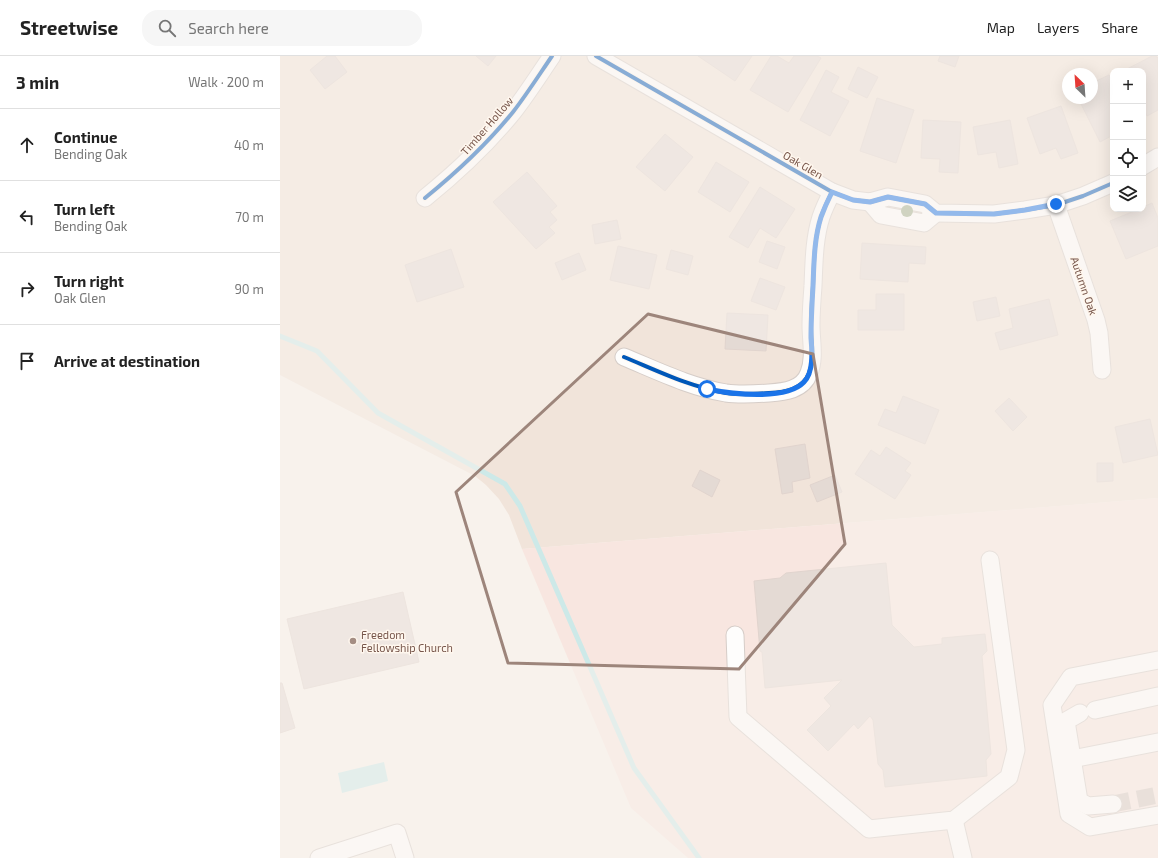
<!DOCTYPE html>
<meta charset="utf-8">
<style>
body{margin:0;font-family:"Exo 2",sans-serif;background:#f6f6f6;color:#222}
.controls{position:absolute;right:12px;top:12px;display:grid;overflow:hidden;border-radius:8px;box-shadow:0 4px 16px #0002}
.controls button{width:36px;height:36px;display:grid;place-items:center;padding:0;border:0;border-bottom:1px solid #e0e0e0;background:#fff;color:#222;font:20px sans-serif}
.compass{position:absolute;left:782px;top:12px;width:36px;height:36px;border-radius:50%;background:#fff;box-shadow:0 4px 16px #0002;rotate:335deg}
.stop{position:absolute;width:12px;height:12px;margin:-9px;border:3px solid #1a73e8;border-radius:50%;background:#fff}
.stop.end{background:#1a73e8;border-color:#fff;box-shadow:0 1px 4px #0008}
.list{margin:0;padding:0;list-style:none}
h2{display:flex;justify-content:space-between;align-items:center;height:52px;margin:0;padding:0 16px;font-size:17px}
h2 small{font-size:13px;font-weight:400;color:#767676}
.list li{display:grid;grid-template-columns:26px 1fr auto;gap:12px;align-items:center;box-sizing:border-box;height:72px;padding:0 16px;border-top:1px solid #e0e0e0}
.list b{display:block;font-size:15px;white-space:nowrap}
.list p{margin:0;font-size:13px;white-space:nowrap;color:#767676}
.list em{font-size:13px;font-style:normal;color:#767676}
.icon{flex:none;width:22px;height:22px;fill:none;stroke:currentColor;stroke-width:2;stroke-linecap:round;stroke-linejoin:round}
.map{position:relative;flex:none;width:878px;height:802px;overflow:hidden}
header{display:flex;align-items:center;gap:24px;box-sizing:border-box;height:56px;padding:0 20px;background:#fff;border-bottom:1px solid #e0e0e0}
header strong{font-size:19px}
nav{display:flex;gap:22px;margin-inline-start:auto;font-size:14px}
.search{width:280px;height:36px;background:#f6f6f6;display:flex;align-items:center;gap:10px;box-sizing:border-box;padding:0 14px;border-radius:16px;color:#767676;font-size:15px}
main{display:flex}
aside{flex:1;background:#fff}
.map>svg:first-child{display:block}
.residential{fill:#f1e4da;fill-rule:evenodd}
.commercial{fill:#f8e6e0}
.water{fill:#cde9e8}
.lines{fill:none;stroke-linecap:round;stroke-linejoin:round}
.stream{stroke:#cde9e8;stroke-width:5}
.building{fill:#e4dad4;stroke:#e1d4ce}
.minor-tunnel{stroke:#d8cbc4;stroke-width:17;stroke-dasharray:17 8;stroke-linecap:butt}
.minor-casing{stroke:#d6cdc8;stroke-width:19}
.minor{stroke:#fefdfc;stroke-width:17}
.cycleway-casing{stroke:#fff7ee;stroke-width:6}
.cycleway{stroke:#0057b8;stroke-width:4}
.tree{fill:#9fae8d}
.route{stroke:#1a73e8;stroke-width:5}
.marked{fill:none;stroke:#9d857b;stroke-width:3;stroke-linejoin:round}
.poi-dot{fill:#a48d83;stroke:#fff7ee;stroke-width:1.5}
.labels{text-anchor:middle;stroke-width:3;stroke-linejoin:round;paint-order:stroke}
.street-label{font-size:11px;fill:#77564b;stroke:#fff7ee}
.poi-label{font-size:11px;fill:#77564b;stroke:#fff7ee;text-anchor:start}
</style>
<header>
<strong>Streetwise</strong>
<div class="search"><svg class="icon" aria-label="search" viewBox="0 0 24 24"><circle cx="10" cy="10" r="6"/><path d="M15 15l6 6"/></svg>Search here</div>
<nav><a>Map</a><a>Layers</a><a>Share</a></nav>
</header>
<main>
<aside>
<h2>3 min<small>Walk · 200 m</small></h2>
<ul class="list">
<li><svg class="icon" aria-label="ahead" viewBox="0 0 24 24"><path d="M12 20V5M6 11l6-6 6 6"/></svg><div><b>Continue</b><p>Bending Oak</p></div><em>40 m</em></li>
<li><svg class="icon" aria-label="left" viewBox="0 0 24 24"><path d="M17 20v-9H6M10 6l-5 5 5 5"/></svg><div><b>Turn left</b><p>Bending Oak</p></div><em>70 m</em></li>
<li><svg class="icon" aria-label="right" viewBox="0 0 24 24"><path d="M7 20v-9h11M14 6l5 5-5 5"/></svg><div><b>Turn right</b><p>Oak Glen</p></div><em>90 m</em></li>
<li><svg class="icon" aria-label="arrive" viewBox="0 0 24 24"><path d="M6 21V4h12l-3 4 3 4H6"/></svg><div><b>Arrive at destination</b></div></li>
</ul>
</aside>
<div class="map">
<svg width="878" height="802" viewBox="0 0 878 802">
<rect width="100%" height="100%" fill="#f8f2ec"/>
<path class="residential" d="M 0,0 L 878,0 L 878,442 L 242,493 L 229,459 L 219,443 L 206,429 L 195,420 L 0,319 ZM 833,15 L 863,15 L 863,153 L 833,153 ZM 788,18 L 812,18 L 812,42 L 788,42 Z"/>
<path class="commercial" d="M 878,442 L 878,802 L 408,802 L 351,752 L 242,493 Z"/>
<path class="water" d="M 104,706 L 108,725 L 62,737 L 58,717 Z"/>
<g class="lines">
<path class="stream" d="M 0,280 L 37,295 L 98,357 L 225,428 L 240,450 L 354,712 L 419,802"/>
</g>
<g class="building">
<path d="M 47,0 L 55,0 L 67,16 L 45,33 L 30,14 Z"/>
<path d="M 196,0 L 216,0 L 208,10 Z"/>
<path d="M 418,0 L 472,0 L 455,25 Z"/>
<path d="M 491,0 L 497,0 L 509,7 L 514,0 L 537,0 L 541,2 L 508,56 L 470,34 Z"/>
<path d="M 660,0 L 679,0 L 675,11 L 658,5 Z"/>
<path d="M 872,0 L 876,0 L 877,2 L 878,1 L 878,54 L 867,60 L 863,51 L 863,15 L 845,15 L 845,14 Z"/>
<path d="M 578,11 L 598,21 L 587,42 L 568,33 Z"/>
<path d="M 546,14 L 559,21 L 551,36 L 569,45 L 550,80 L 520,64 Z"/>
<path d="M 829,19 L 833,26 L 833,79 L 820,86 L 798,42 L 812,42 L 812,27 Z"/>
<path d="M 597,42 L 634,54 L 616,107 L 580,95 Z"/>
<path d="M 781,50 L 798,97 L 781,103 L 776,92 L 760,98 L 747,62 Z"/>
<path d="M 643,64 L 681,66 L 678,117 L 659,116 L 660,103 L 641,102 Z"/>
<path d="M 730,64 L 738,108 L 719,112 L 716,96 L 698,99 L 693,71 Z"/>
<path d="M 385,78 L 413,101 L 385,135 L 356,111 Z"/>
<path d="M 436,106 L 469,126 L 450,156 L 418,136 Z"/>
<path d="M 247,116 L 277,150 L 270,156 L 277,164 L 269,171 L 275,177 L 256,193 L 213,146 Z"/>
<path d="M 480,131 L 515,153 L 496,182 L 480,172 L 468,192 L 449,181 Z"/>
<path d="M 872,147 L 878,162 L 878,190 L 846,203 L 830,165 L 859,153 L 863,153 L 863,151 Z"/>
<path d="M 337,164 L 341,183 L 315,188 L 312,169 Z"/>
<path d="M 487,185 L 505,191 L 497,213 L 479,206 Z"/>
<path d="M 582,187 L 646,191 L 645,208 L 629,207 L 628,226 L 580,223 Z"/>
<path d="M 338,190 L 377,199 L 369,233 L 330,224 Z"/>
<path d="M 171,193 L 184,231 L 137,246 L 125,209 Z"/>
<path d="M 391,194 L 413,200 L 408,219 L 386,213 Z"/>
<path d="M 299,197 L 306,214 L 282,224 L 275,207 Z"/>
<path d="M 480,222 L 505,231 L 496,254 L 471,245 Z"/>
<path d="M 596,238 L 624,238 L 624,274 L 578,274 L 578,254 L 596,254 Z"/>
<path d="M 716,241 L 720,260 L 697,265 L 693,246 Z"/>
<path d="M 769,243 L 778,279 L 720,294 L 715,277 L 733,272 L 729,253 Z"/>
<path d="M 447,257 L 488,259 L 486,295 L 445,293 Z"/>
<path d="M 623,340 L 659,354 L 645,388 L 598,369 L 605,353 L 616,357 Z"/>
<path d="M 729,342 L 747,361 L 733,375 L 715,355 Z"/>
<path d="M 870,363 L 878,399 L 843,407 L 835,371 Z"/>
<path d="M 525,388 L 530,422 L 512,426 L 513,436 L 502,438 L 495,393 Z"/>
<path d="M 606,391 L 631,407 L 625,415 L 631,419 L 615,443 L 575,418 L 591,394 L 600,400 Z"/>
<path d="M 817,407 L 833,407 L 833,425 L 817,426 Z"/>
<path d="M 420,414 L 440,424 L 432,441 L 412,430 Z"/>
<path d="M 555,419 L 562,436 L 537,446 L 530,429 Z"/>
<path d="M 606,507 L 612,569 L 634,591 L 662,588 L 662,582 L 705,578 L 707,595 L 702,600 L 711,698 L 706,704 L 707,720 L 605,731 L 603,714 L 598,708 L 593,664 L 590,660 L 578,673 L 574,668 L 548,695 L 527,674 L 551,650 L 544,642 L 562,624 L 485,632 L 482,596 L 480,595 L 474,525 L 500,522 L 506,517 Z"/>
<path d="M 123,536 L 139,606 L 24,633 L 7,563 Z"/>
<path d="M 0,627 L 2,627 L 15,672 L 0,677 Z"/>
</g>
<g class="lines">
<path class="minor-tunnel" d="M 833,748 L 878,739"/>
<g class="minor-casing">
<g id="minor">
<path d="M 316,0 L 552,136 L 573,144 L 590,146 L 608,141 L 645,148 L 656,157 L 714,158 L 745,154 L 776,149 L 803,140 L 833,127"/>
<path d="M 863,110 L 878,101"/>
<path d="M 145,142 C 177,116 207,88 233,56 C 247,38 259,19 272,0"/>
<path d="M 590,146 L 601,159 L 644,167 L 656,157"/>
<path d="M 776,149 L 816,264 L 819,277 L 822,314"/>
<path d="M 344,301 C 378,315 410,331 446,337 C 460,339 475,338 489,337 C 504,336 523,334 529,317 C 535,302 531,285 531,269 C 531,256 532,243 533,230 C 534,207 534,183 541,161 C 544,152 548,144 552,136"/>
<path d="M 455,579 L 458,661 L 589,773 L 674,764 L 729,721 L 736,694 L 710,504"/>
<path d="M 878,604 L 791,621 L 772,649 L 789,758 L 810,771 L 878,759"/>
<path d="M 815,654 L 878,640"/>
<path d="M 800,657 L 786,665 L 799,745 L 808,750 L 833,748"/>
<path d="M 792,703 L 878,686"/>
<path d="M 674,764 L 683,802"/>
<path d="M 39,802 L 117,777 L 125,802"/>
</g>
</g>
<use href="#minor" class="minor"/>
<g class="cycleway-casing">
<g id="cycleway">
<path d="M 316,0 L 552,136 L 573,144 L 590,146 L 608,141 L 645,148 L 656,157 L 714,158 L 745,154 L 776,149 L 803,140 L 833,127"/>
<path d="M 145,142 C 177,116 207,88 233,56 C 247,38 259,19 272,0"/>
<path d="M 344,301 C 378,315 410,331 446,337 C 460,339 475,338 489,337 C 504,336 523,334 529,317 C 535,302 531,285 531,269 C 531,256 532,243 533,230 C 534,207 534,183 541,161 C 544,152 548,144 552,136"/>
</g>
</g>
<use href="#cycleway" class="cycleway"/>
</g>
<circle class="tree" cx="627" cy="155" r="6"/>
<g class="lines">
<path class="route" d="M 427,333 C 451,338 506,345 524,326 C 534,316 532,294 531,282 C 531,265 532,247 533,230 C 534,207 534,183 541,161 C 544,153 548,144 552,136 L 573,144 L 590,146 L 608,141 L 645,148 L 656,157 L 714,158 L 745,154 L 776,148"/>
</g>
<path d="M0 0H878V802H0ZM 368,258 L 533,298 L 565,488 L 459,613 L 228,607 L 176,436 Z" fill="#f8f2ec" fill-opacity=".55" fill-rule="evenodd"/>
<path class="marked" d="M 368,258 L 533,298 L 565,488 L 459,613 L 228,607 L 176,436 Z"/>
<circle class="poi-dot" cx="73" cy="585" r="4"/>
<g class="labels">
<g class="street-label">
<text transform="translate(207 70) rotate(-49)" y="4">Timber Hollow</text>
<text transform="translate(523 109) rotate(30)" y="4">Oak Glen</text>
<text transform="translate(804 230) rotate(71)" y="4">Autumn Oak</text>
</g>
<g class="poi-label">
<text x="81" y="583">Freedom<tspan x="81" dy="13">Fellowship Church</tspan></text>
</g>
</g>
</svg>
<div class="controls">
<button>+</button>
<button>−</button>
<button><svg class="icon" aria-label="locate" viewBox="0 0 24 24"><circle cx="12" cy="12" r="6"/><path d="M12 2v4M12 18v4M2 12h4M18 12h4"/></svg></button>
<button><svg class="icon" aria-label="layers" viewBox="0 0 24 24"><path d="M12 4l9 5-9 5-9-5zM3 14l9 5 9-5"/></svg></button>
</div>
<svg class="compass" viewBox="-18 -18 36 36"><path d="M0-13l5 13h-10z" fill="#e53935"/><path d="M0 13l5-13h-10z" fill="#767676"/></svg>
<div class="stop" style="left:427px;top:333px"></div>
<div class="stop end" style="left:776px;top:148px"></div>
</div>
</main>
